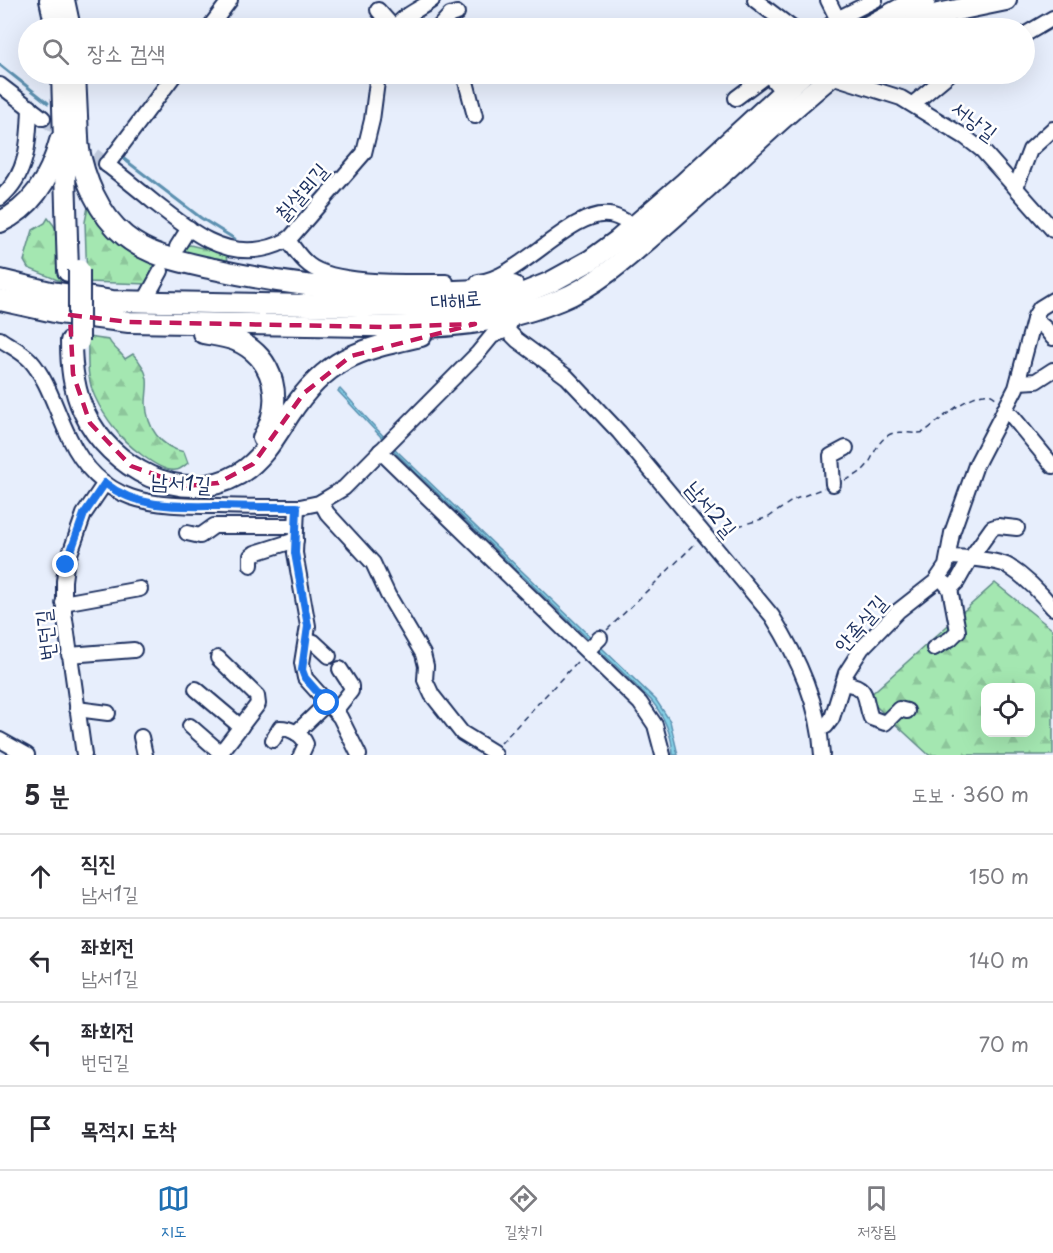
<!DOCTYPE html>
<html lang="ko">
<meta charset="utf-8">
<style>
body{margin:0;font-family:"Playpen Sans","Poor Story",sans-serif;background:#f2f2f3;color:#2b2b33}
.controls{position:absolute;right:18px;bottom:18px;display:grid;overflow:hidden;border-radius:12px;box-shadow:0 6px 24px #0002}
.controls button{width:54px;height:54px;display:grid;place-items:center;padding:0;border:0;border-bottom:2px solid #e1e1e2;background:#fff;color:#2b2b33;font:30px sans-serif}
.stop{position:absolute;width:18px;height:18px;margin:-14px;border:4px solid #1a73e8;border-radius:50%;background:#fff}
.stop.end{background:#1a73e8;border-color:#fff;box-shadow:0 2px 6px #0008}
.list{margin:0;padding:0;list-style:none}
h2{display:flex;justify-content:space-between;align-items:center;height:78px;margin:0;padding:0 24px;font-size:26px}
h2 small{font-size:20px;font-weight:400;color:#7c7c81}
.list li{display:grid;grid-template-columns:39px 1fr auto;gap:18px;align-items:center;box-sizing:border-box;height:84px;padding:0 24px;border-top:2px solid #e1e1e2}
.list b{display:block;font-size:22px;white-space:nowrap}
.list p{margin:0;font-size:20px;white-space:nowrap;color:#7c7c81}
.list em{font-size:20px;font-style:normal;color:#7c7c81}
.icon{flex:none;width:33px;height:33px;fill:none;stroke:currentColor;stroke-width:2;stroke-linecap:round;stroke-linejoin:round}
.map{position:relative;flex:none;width:1053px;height:755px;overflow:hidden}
.search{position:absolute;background:#fff;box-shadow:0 6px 24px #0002;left:18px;right:18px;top:18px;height:66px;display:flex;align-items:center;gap:15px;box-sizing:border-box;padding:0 21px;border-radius:33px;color:#7c7c81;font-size:22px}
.sheet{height:414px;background:#fff}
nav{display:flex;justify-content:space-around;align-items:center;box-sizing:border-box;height:84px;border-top:2px solid #e1e1e2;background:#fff;font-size:16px;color:#7c7c81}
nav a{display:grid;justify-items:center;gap:3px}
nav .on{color:#1f6fb2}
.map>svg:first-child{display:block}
.forest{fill:url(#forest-firs);stroke:#608b88;stroke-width:1.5;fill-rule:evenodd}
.water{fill:#85d0e6;stroke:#5b90b0;stroke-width:1.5}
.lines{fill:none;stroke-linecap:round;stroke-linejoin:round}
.stream{stroke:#5b90b0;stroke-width:3}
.minor-tunnel{stroke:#bec8dc;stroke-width:14;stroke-dasharray:14 7;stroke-linecap:butt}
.minor-casing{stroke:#1b2f5e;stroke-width:18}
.highway-casing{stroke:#1b2f5e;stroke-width:24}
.path{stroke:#1b2f5e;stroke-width:1.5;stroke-dasharray:6 4.5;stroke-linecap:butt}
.minor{stroke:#fff;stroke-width:14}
.highway{stroke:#fff;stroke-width:20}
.highway-bridge-casing{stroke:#1b2f5e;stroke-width:24;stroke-linecap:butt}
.highway-bridge{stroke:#fff;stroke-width:20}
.route{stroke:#1a73e8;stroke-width:8}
.marked{fill:none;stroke:#c2185b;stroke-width:4.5;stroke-dasharray:12 8;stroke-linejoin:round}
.labels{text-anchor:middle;stroke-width:5;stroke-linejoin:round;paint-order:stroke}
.street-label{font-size:21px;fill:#1b2f5e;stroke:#fff}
</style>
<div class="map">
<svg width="1053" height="755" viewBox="0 0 1053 755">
<defs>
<pattern id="forest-firs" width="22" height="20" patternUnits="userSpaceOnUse" patternTransform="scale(1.5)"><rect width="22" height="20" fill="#a4e7b1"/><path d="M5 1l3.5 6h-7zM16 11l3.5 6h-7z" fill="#8dc69b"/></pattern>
</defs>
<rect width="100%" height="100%" fill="#e7eefc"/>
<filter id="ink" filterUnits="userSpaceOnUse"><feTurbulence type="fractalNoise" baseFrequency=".0167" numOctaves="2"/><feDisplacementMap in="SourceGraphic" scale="12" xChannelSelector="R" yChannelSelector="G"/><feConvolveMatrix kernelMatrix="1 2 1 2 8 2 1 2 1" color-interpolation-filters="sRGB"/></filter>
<g filter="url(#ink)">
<g class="forest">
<path d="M 88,207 L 92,207 L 162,264 L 149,284 L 87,282 L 85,222 Z"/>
<path d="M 48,218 C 66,238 62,255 60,281 L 28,268 L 24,261 L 33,230 L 45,223 Z"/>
<path d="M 190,245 L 227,254 L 228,262 L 225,264 L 176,255 L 179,248 Z"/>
<path d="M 88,337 L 109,340 C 113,348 120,351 125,359 L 133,354 C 140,361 145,369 147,379 C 148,387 146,395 146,403 C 147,428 160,447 184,452 L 188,463 C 184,466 180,470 176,470 C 160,473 123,442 115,429 C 108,420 100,408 95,397 C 86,378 88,357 88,337 Z"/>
<path d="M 995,583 L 1053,630 L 1053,755 L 929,755 L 867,698 ZM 986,688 L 1030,688 L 1030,732 L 986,732 Z"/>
</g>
<path class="water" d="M 340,389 L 398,452 L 656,700 L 670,721 L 678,755 L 673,755 C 672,734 664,716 651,700 L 397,454 L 338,391 Z"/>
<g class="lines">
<g class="stream">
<path d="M 0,65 L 48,103"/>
<path d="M 120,156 L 201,218 L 235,239"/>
</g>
<path class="minor-tunnel" d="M 43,118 L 106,164"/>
<g class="minor-casing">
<g id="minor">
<path d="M 755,0 L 792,28"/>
<path d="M 828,0 L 838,20"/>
<path d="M 378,10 L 394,28"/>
<path d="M 406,16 L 418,28"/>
<path d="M 209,28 L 230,0"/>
<path d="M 395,28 C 403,15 419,10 432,0"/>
<path d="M 438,28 L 450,15 L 457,13"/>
<path d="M 826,28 L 843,16 L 875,0"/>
<path d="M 1024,35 L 1053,18"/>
<path d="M 464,74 L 475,116"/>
<path d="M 831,76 L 901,98 L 965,137 L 983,151 L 1053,230"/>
<path d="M 0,85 L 43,118"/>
<path d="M 736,98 L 768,74 L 783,92"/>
<path d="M 913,104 L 949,74"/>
<path d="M 106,164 C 123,177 139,190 156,204 C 187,228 220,257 262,249 C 273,247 282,244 291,237 L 364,153 L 372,120 L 378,74"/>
<path d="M 107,165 L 175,74"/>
<path d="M 1016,187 L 1030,150 L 1053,129"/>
<path d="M 0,198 C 28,175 29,141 30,107"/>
<path d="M 288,240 C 294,248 300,258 309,265 C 334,285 413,282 446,282"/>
<path d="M 177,247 L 189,228"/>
<path d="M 478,282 C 519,279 572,209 609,215 C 618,216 626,222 634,226"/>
<path d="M 144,302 L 161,271"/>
<path d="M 1034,319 L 1046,329 L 1053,338"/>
<path d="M 507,330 L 517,340 L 567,377 L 619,432 L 772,616 C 799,659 819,704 822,755"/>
<path d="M 0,339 C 10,346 21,351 30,360 C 49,381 56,412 69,437 C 101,505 152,506 218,506 C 246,507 273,507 300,507 L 319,503 L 344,488 L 478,353 L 492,336 L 507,330 L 513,316"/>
<path d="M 1018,382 L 1036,381 L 1053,370"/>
<path d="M 1004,410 L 1012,416 L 1053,466"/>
<path d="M 380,451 L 640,703 L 655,725 L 663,755"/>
<path d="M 833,484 L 831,456 L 846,448"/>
<path d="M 321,502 L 327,513 L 373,563 L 388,595 L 423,654 L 426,666 L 425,680 L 432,695 L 462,733 L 493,752 L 495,755"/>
<path d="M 297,507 L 295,553 L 308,626 L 302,663 L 305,678 L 340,717 L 359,755"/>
<path d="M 187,533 L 200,536 L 214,526 L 296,526"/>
<path d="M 948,557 C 961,557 998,560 1008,566 C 1025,577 1041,593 1053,608"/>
<path d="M 251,565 L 251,556 L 255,553 L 296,540"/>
<path d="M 950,589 L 957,582 L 970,559 L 992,528 L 998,526 L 1017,528"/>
<path d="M 63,603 L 140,589"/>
<path d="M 306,639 L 314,642 L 329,656"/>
<path d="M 591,647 L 600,638"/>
<path d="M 934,648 L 950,639 L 958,631 L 950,589 L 945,583"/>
<path d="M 69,655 L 134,650"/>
<path d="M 218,658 L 257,696 L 258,704 L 255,708 L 219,755"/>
<path d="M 843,683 C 871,687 863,698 871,718 L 885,723 L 899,709 L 907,711"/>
<path d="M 196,689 L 241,727"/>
<path d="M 77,709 L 108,713"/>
<path d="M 335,711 L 351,691 L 351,686 L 340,669"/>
<path d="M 190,726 L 221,753"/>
<path d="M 820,728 L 826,726 L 832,718 L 846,673 L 862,648 L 898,611 L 935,582 L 946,566 L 952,533 L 976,465 L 1016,388 L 1035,316 L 1040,308 L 1053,300"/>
<path d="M 296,733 L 327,703"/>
<path d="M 141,737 L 145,755"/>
<path d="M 0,740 L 27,755"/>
<path d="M 273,740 L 280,728 C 290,728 302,734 306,744 L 301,755"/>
<path d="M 84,755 L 64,612 L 64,581 L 66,565 L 84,514 L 105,483"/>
</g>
</g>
<g class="highway-casing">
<g id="highway">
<path d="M 50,0 L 56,28"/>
<path d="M 64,0 L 70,28"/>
<path d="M 865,28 L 904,7 L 925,0"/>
<path d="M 904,28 L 938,14 L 1006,0"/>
<path d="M 62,74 L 68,271"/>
<path d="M 75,74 L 79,158"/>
<path d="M 78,145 C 84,178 98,214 125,236 C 151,257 183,262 214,269 C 307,290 418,299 513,286"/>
<path d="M 0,222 C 33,207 51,175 60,141"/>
<path d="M 0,280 L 50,292 L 112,301 L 456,308 L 514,297 L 551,282 L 591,260 L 617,241 L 683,184 L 803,74"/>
<path d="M 0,300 L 59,313 L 129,322 L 426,327 C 473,325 517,318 560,300 C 597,285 630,255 660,229 C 719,178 774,123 834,74"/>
<path d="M 203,333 C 213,335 224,336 235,340 C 276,357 284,402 263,438"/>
<path d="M 71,341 C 71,365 73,389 84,412 C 110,468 182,507 239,474 C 262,460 275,437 289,415 C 326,358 358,350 421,336"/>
</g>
</g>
<g class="path">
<path d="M 845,480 C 878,468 868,450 887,436 C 899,428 911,436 924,432 C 939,421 966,396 984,394 C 990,393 993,396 997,399"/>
<path d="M 718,532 L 769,517 L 793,500 L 824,488"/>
<path d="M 607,630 L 696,543"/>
<path d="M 501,743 L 578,661"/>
</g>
<use href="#minor" class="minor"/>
<use href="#highway" class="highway"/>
<g class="highway-bridge-casing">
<path id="highway-bridge" d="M 79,270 L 79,341"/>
</g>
<use href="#highway-bridge" class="highway-bridge"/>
</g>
</g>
<g class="lines" filter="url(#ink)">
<path class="route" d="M 66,565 L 84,514 L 105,483 C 138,510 182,506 222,506 C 247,507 272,507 297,507 L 295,553 L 308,626 L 302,670 L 305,678 L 327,703"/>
</g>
<path class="marked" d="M 70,315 L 129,322 L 385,327 L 475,324 L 351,356 L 304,393 L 253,464 L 218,483 L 187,486 L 131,466 L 90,423 L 73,374 Z"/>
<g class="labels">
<g class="street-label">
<text transform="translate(974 121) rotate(37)" y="7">서낭길</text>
<text transform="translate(302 192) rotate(-49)" y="7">칡살뫼길</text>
<text transform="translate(456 300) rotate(-5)" y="7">대해로</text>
<text transform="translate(181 483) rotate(4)" y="7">남서1길</text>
<text transform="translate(711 509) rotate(50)" y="7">남서2길</text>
<text transform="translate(861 624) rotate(-49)" y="7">안족실길</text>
<text transform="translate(46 635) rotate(-96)" y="7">번던길</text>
</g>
</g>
</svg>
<div class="controls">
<button><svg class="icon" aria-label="locate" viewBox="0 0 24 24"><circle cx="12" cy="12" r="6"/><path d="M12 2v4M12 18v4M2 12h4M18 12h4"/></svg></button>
</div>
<div class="stop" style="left:327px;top:703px"></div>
<div class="stop end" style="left:66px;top:565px"></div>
<div class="search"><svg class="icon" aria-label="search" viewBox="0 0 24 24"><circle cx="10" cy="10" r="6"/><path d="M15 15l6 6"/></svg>장소 검색</div>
</div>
<section class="sheet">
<h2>5 분<small>도보 · 360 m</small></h2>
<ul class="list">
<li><svg class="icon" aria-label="ahead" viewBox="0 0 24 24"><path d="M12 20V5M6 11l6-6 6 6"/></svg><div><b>직진</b><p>남서1길</p></div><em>150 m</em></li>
<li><svg class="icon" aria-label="left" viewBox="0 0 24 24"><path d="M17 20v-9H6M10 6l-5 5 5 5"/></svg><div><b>좌회전</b><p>남서1길</p></div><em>140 m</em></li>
<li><svg class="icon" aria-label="left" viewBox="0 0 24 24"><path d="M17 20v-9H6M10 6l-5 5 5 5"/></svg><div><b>좌회전</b><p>번던길</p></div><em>70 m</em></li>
<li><svg class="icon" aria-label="arrive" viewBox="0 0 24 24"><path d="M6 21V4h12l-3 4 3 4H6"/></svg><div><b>목적지 도착</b></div></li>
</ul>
</section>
<nav>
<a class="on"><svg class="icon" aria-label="map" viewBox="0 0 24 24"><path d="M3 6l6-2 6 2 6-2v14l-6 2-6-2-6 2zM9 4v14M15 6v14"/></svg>지도</a>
<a><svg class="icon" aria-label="directions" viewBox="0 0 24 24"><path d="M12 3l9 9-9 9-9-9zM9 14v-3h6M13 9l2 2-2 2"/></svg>길찾기</a>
<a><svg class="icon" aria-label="saved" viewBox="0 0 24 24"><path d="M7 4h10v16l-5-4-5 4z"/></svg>저장됨</a>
</nav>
